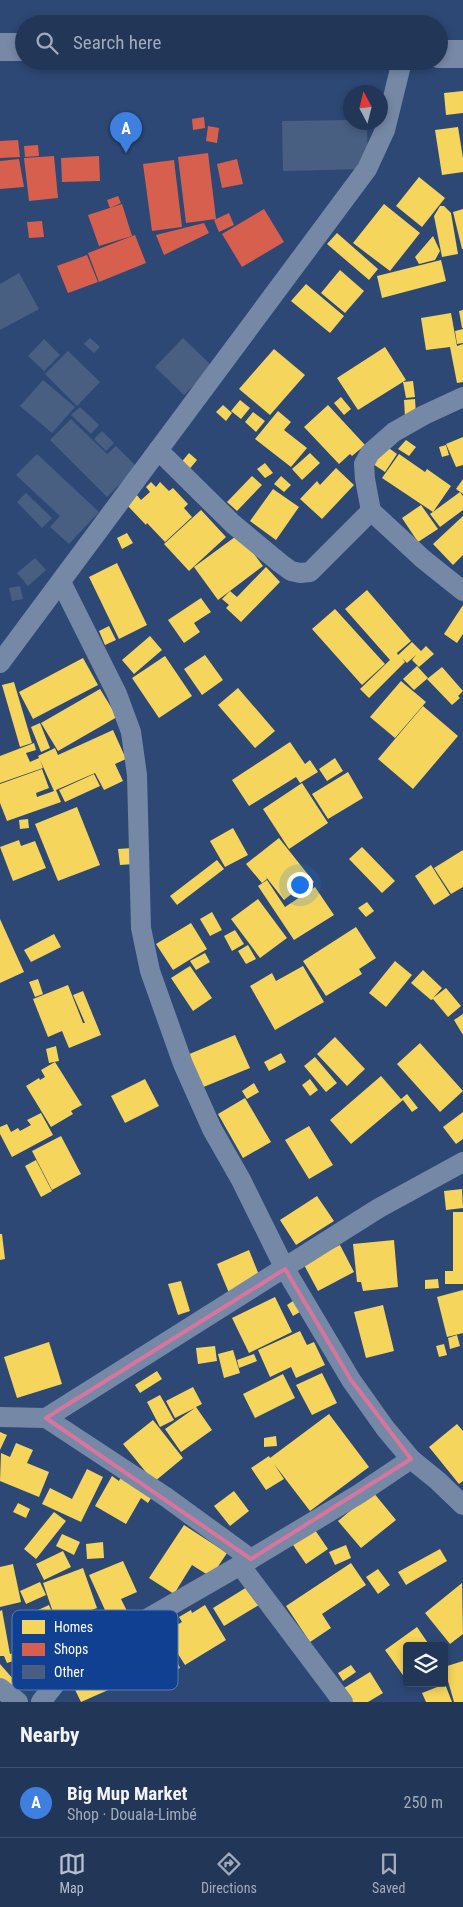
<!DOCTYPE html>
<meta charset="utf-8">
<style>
body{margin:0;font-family:"Roboto Condensed",sans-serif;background:#2a3e5d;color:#f1f3f6}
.controls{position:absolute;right:15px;bottom:15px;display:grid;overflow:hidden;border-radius:5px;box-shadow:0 2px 8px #0003}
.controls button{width:45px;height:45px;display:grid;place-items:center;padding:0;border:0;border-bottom:1px solid #3f506d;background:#223657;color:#f1f3f6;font:25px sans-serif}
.compass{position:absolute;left:343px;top:85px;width:45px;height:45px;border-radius:50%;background:#223657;box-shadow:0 2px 8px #0003;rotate:353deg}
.you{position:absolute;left:299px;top:884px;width:18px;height:18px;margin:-12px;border:4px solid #fff;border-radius:50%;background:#1a73e8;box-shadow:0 0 0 8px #1a73e833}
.badge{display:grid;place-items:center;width:32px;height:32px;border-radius:50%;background:#b6bfce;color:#fff;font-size:16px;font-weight:700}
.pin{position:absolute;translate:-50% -41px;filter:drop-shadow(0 1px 2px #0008)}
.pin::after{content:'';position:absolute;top:26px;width:18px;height:15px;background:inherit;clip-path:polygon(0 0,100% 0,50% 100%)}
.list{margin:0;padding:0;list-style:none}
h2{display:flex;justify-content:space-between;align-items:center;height:65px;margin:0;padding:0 20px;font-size:21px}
h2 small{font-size:16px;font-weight:400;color:#a2abba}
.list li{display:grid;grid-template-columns:32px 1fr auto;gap:15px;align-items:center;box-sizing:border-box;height:70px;padding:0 20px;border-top:1px solid #3f506d}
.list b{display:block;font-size:19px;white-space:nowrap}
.list p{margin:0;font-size:16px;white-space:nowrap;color:#a2abba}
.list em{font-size:16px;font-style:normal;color:#a2abba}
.icon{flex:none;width:28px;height:28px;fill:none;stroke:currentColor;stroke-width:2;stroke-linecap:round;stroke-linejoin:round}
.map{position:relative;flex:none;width:463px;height:1702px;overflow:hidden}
.search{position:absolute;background:#223657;box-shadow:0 2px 8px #0003;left:15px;right:15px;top:15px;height:55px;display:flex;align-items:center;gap:12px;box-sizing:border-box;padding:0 18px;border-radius:28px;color:#a2abba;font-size:19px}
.sheet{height:135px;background:#223657}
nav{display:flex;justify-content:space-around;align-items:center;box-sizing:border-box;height:70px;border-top:1px solid #3f506d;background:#223657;font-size:14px;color:#a2abba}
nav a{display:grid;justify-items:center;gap:2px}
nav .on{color:#b6bfce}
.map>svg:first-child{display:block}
.homes{fill:#f6d55c}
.shops{fill:#d6604d}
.building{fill:#485f82}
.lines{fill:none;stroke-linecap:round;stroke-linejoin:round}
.street{stroke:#7589a7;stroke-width:20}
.highway{stroke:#7889a7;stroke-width:28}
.marked{fill:none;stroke:#da749d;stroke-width:4;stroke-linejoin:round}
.key{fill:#104091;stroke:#5879b2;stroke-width:1}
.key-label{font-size:14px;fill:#fff}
</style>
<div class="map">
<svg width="463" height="1702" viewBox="0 0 463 1702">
<rect width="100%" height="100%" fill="#2d4874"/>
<g class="homes">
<path d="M 463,91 L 463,113 L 446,115 L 444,93 Z"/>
<path d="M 458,127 L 463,158 L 463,172 L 442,175 L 435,130 Z"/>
<path d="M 419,177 L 445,198 L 422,227 L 396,206 Z"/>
<path d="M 384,204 L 420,233 L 390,271 L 353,243 Z"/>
<path d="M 440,206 L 444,206 L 451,213 L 458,254 L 442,257 L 434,216 Z"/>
<path d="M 463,209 L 463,249 L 462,249 L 453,212 Z"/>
<path d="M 337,233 L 378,269 L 369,280 L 327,244 Z"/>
<path d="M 433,236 L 440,251 L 435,260 L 419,264 L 415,257 Z"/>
<path d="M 441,260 L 446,281 L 382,298 L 377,276 Z"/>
<path d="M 340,270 L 364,291 L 345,313 L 321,293 Z"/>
<path d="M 306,284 L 344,316 L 330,333 L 291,301 Z"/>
<path d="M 463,310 L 463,328 L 462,328 L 459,311 Z"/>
<path d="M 451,313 L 457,346 L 463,344 L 463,382 L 457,383 L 450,347 L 426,350 L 421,318 Z"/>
<path d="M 463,329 L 463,343 L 457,344 L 455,331 Z"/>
<path d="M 385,347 L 406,380 L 358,410 L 337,378 Z"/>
<path d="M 274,349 L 305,375 L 270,415 L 239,389 Z"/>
<path d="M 413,381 L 415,397 L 406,398 L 403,382 Z"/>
<path d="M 341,397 L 351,409 L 344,415 L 334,403 Z"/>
<path d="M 415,399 L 416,416 L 405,417 L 404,400 Z"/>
<path d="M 240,400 L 250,408 L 241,419 L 231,411 Z"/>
<path d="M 223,405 L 232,413 L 226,421 L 216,412 Z"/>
<path d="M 328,405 L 365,445 L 352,456 L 350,454 L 339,464 L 304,427 Z"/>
<path d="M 278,411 L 291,422 L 284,430 L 307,448 L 291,467 L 255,439 Z"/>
<path d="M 253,412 L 265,421 L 256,432 L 245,422 Z"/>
<path d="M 463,437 L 463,465 L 456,467 L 446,444 Z"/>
<path d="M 406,440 L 416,447 L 409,456 L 398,449 Z"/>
<path d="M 446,445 L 449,455 L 442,457 L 439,447 Z"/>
<path d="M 386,446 L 397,454 L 385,472 L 373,464 Z"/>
<path d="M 189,453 L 197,460 L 187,472 L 179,465 Z"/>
<path d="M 310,453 L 320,463 L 302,480 L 292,469 Z"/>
<path d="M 399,454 L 425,472 L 427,469 L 451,486 L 433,512 L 382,478 Z"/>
<path d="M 265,463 L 273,473 L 265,478 L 257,469 Z"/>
<path d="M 336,468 L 354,485 L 322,519 L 300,499 L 317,481 L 320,485 Z"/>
<path d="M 252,476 L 262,485 L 237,511 L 227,502 Z"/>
<path d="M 281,476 L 291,485 L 284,492 L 274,484 Z"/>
<path d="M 463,479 L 463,494 L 456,489 Z"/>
<path d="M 151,482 L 156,487 L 160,482 L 169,491 L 173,488 L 188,504 L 184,508 L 192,517 L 165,542 L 147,523 L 146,525 L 126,504 L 136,494 L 141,500 L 150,492 L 146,487 Z"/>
<path d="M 273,489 L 299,507 L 276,540 L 250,521 Z"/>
<path d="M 460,492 L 463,496 L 463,510 L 440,527 L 430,514 Z"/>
<path d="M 421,505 L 438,529 L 418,542 L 402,518 Z"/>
<path d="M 201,510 L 226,537 L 189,571 L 164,544 Z"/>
<path d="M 463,516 L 463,555 L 453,565 L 433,544 Z"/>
<path d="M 127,533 L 133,543 L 122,549 L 117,538 Z"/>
<path d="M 239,534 L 263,566 L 218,600 L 194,567 Z"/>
<path d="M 117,563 L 147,625 L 119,639 L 89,577 Z"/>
<path d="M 266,567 L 280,582 L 241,622 L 226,608 L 229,605 L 222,599 L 230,591 L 237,597 Z"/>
<path d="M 367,590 L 411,641 L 397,653 L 398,655 L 412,642 L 421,651 L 426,646 L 434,654 L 419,667 L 412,660 L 416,655 L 407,663 L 402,658 L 405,662 L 369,698 L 360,689 L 390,660 L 345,609 Z"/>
<path d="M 201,598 L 211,612 L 194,623 L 200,632 L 184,643 L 168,620 Z"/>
<path d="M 463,605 L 463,634 L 457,643 L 444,634 Z"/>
<path d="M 335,609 L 385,664 L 362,685 L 312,629 Z"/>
<path d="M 109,626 L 116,640 L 105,645 L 99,631 Z"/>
<path d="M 150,636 L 162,650 L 134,674 L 122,660 Z"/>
<path d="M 205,655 L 223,680 L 202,695 L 184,669 Z"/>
<path d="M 165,656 L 192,696 L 159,718 L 132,678 Z"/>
<path d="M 83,658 L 98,685 L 33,719 L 19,692 Z"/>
<path d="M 417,666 L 428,678 L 414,690 L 403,679 Z"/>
<path d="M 442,667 L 463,691 L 458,696 L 460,698 L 452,705 L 427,679 Z"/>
<path d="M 401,681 L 426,702 L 395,738 L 370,717 Z"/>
<path d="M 14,682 L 32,743 L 20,747 L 2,685 Z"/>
<path d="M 238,688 L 275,731 L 255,748 L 218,705 Z"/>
<path d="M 100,689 L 117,717 L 58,751 L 41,723 Z"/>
<path d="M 423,706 L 458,736 L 413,789 L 378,759 Z"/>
<path d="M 40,723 L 50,748 L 41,752 L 31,727 Z"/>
<path d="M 113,730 L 126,759 L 115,764 L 123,781 L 104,790 L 95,773 L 56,790 L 61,802 L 7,821 L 0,803 L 0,784 L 42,769 L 49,788 L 36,793 L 37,797 L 54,791 L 40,760 L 43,768 L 0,783 L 0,756 L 34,743 L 36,750 L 26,753 L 30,762 L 39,758 L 38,756 L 55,748 L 58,755 Z"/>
<path d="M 290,742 L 305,764 L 310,760 L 318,772 L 300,783 L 296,777 L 249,806 L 232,780 Z"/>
<path d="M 335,758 L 343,771 L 327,781 L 319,769 Z"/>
<path d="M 348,772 L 363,798 L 328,819 L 312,794 Z"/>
<path d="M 94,774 L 100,786 L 65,802 L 59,790 Z"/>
<path d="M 302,783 L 328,823 L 289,849 L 263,809 Z"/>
<path d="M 77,807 L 100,865 L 58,881 L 35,824 Z"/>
<path d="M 28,819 L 29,828 L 20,829 L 19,820 Z"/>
<path d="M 233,828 L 248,855 L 225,867 L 210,841 Z"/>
<path d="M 279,838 L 314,882 L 302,892 L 299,888 L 284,900 L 266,877 L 267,879 L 262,883 L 246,864 Z"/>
<path d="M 19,840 L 21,846 L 35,841 L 46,868 L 13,881 L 0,847 Z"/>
<path d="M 362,847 L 395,881 L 382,893 L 349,859 Z"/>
<path d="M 132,848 L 134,864 L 120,865 L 118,849 Z"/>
<path d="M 463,850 L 463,887 L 451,894 L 434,868 Z"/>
<path d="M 217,860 L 224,869 L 177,905 L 170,896 Z"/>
<path d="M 431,865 L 450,895 L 434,905 L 415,876 Z"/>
<path d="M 267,880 L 285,907 L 315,887 L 334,915 L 294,940 L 258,886 Z"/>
<path d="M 258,899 L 287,938 L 260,958 L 231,919 Z"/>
<path d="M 367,902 L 374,911 L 366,917 L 358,908 Z"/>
<path d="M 212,912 L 222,930 L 210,936 L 200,919 Z"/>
<path d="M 0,919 L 24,972 L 0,983 Z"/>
<path d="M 191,923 L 207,949 L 173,970 L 156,944 Z"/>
<path d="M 356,927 L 376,958 L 359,969 L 362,974 L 326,996 L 303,961 Z"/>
<path d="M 235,930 L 244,944 L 232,951 L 224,936 Z"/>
<path d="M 54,934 L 61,947 L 31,962 L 24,950 Z"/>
<path d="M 248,945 L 256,959 L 246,964 L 238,951 Z"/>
<path d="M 205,953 L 210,962 L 196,970 L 190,961 Z"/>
<path d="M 395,961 L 412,975 L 386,1007 L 369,993 Z"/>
<path d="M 190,966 L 212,998 L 193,1011 L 171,978 Z"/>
<path d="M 303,966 L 324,1002 L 275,1030 L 250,986 L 272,973 L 276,981 Z"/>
<path d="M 423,970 L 442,988 L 433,998 L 446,988 L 461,1006 L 448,1017 L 433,999 L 431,1000 L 411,983 Z"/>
<path d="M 38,979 L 43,994 L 35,997 L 29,982 Z"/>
<path d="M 68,985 L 83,1023 L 85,1023 L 73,995 L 83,991 L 101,1035 L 69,1048 L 62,1031 L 48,1037 L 33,999 Z"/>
<path d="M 463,1014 L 463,1035 L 454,1020 Z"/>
<path d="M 235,1035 L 250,1068 L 201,1088 L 187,1055 Z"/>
<path d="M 335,1037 L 365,1069 L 347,1086 L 317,1054 Z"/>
<path d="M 420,1043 L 463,1091 L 440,1112 L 397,1064 Z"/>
<path d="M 56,1046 L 59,1061 L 49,1063 L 46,1049 Z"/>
<path d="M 281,1053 L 286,1062 L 269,1071 L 264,1062 Z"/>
<path d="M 315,1057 L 337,1083 L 326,1092 L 304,1066 Z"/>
<path d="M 55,1062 L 82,1105 L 71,1111 L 73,1114 L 51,1127 L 26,1086 L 39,1078 L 40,1080 L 45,1077 L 41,1070 Z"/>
<path d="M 381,1076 L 401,1099 L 407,1094 L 418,1108 L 412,1112 L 403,1100 L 351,1144 L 330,1120 Z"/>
<path d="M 145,1079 L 159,1106 L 125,1123 L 111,1096 Z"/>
<path d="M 310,1079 L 318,1090 L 310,1096 L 302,1085 Z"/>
<path d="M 254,1083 L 259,1092 L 247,1099 L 242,1091 Z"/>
<path d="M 245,1098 L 271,1142 L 243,1158 L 218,1114 Z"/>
<path d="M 463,1112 L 463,1139 L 456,1144 L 443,1127 Z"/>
<path d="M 41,1113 L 53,1135 L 12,1157 L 0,1134 L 0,1127 L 7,1124 L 11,1132 L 18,1128 L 20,1131 L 31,1125 L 27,1120 Z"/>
<path d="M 309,1126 L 333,1165 L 309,1179 L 285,1140 Z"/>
<path d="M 61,1136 L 81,1174 L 52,1190 L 32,1151 Z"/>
<path d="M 36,1160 L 52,1191 L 41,1197 L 25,1166 Z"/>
<path d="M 462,1189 L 463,1208 L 446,1210 L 444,1191 Z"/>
<path d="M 317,1196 L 334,1221 L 296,1245 L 280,1220 Z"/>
<path d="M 453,1212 L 463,1212 L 463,1284 L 445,1284 L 445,1271 L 453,1271 Z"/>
<path d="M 0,1234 L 2,1234 L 5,1259 L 0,1260 Z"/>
<path d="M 394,1240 L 398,1287 L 363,1291 L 361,1282 L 357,1282 L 353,1244 Z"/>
<path d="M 340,1245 L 354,1272 L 318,1291 L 303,1263 Z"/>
<path d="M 249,1250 L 261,1280 L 229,1293 L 217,1264 Z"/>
<path d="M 438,1279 L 439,1288 L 425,1289 L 425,1280 Z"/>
<path d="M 181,1281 L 190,1311 L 178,1315 L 168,1284 Z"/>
<path d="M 463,1290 L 463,1333 L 447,1337 L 437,1297 Z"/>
<path d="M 275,1297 L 292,1332 L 249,1353 L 232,1318 Z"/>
<path d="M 293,1301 L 300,1312 L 293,1316 L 287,1305 Z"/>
<path d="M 383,1305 L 394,1351 L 366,1358 L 354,1312 Z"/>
<path d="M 300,1331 L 307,1345 L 314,1342 L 325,1365 L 296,1378 L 291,1367 L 270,1377 L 258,1350 Z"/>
<path d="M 457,1335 L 460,1346 L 450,1349 L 448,1338 Z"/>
<path d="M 49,1342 L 62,1384 L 17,1398 L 4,1357 Z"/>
<path d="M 444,1344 L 447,1355 L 439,1357 L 436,1346 Z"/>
<path d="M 215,1346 L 217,1361 L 198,1364 L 196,1348 Z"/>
<path d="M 233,1350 L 240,1373 L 224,1378 L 218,1354 Z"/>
<path d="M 254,1354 L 257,1361 L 239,1368 L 237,1360 Z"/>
<path d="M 157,1371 L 162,1379 L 140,1393 L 135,1385 Z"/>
<path d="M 322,1373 L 337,1403 L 312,1415 L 296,1385 Z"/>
<path d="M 283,1374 L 295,1398 L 255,1418 L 243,1394 Z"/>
<path d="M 193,1387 L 202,1404 L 196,1407 L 212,1430 L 181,1452 L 165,1429 L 195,1408 L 175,1418 L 166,1401 Z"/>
<path d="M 160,1395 L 174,1420 L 160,1427 L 147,1402 Z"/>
<path d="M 329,1414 L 369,1467 L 310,1511 L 274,1464 L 284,1479 L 266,1490 L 251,1468 L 269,1456 L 270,1458 Z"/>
<path d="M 153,1420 L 183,1458 L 154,1482 L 123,1444 Z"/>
<path d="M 457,1424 L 463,1431 L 463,1481 L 459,1484 L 429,1447 Z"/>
<path d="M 0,1432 L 7,1435 L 0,1450 Z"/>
<path d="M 276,1436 L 277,1446 L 264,1447 L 264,1438 Z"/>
<path d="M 16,1443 L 33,1450 L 27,1463 L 49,1472 L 39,1497 L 0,1481 L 1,1453 L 10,1457 Z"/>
<path d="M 87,1469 L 103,1477 L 81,1522 L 42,1504 L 50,1488 L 72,1499 Z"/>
<path d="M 123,1473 L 155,1492 L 148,1503 L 141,1498 L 126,1524 L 95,1506 L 112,1476 L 119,1481 Z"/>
<path d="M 234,1491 L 249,1511 L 230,1526 L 214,1506 Z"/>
<path d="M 373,1492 L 396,1520 L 361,1548 L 338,1521 Z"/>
<path d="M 18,1503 L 30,1509 L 26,1518 L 13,1512 Z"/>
<path d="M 54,1512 L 66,1521 L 36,1559 L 24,1549 Z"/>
<path d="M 184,1525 L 227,1553 L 211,1577 L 192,1565 L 174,1594 L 149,1578 Z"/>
<path d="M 313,1527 L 328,1549 L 306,1564 L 291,1542 Z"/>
<path d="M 62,1534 L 80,1542 L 74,1555 L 56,1546 Z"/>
<path d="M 103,1542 L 104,1558 L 87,1559 L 86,1544 Z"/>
<path d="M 346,1545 L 351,1558 L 335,1565 L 329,1552 Z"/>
<path d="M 440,1549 L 447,1561 L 406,1585 L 398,1572 Z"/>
<path d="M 63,1551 L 71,1567 L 44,1580 L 36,1564 Z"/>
<path d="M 123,1561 L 137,1592 L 121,1599 L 128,1613 L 110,1621 L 89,1575 Z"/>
<path d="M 351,1563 L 366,1585 L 322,1614 L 331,1628 L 310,1642 L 286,1606 Z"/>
<path d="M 13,1564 L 21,1602 L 0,1607 L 0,1567 Z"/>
<path d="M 83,1568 L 97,1608 L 89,1611 L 93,1622 L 68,1631 L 66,1624 L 58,1627 L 43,1583 Z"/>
<path d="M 378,1569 L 390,1585 L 378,1594 L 366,1577 Z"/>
<path d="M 40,1582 L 46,1595 L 26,1604 L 20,1591 Z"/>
<path d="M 462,1583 L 463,1634 L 450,1644 L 425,1613 Z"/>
<path d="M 252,1584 L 264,1602 L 224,1626 L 213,1608 Z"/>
<path d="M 49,1605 L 54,1617 L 43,1622 L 38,1610 Z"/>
<path d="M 205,1605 L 226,1640 L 185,1665 L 164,1632 L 182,1622 L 179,1617 L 191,1610 L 192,1613 Z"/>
<path d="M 2,1610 L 10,1654 L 23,1651 L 26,1657 L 7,1663 L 4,1656 L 0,1656 L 0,1611 Z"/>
<path d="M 417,1627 L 430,1646 L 407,1646 L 407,1677 L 405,1678 L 385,1650 Z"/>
<path d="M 161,1628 L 180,1668 L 141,1686 L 122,1646 Z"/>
<path d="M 117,1645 L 133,1679 L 81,1702 L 65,1669 Z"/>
<path d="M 463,1661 L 463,1702 L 454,1702 L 444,1667 Z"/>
<path d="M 0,1664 L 21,1688 L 12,1695 L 0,1681 Z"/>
<path d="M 351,1665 L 356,1672 L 343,1681 L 338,1673 Z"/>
<path d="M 370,1672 L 383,1693 L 368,1702 L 353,1702 L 344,1688 Z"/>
<path d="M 445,1684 L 452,1702 L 426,1702 L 422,1693 Z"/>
</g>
<g class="shops">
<path d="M 204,117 L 205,128 L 193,130 L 192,119 Z"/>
<path d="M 208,126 L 219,128 L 217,143 L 206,141 Z"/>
<path d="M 18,140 L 20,157 L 0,158 L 0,141 Z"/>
<path d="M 38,145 L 39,156 L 25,157 L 24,146 Z"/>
<path d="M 208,153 L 216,219 L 186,223 L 178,157 Z"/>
<path d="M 54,156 L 58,198 L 29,201 L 24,158 Z"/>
<path d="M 99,156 L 100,181 L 62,182 L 61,158 Z"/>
<path d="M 19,159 L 24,187 L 0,189 L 0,161 Z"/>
<path d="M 237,159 L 243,184 L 222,188 L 217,164 Z"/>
<path d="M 174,160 L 182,227 L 152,231 L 143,164 Z"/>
<path d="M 118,196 L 121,203 L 110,208 L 107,200 Z"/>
<path d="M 122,204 L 132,236 L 99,246 L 88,215 Z"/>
<path d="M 264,209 L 284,242 L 242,267 L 222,234 Z"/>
<path d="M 229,213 L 234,225 L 219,232 L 214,220 Z"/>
<path d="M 42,221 L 44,237 L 29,238 L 27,222 Z"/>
<path d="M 204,223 L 209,233 L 164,255 L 156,235 Z"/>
<path d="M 135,235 L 146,263 L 99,282 L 88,253 Z"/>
<path d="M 87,255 L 98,282 L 68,293 L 57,266 Z"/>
</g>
<g class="building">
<path d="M 350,120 L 350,122 L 367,122 L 368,169 L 283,171 L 282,121 Z"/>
<path d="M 19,273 L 39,309 L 0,330 L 0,284 Z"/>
<path d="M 90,338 L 100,347 L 94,353 L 84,344 Z"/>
<path d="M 183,338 L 213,367 L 184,395 L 155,367 Z"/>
<path d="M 44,339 L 60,355 L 44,371 L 28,356 Z"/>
<path d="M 68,351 L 100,382 L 77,406 L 45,374 Z"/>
<path d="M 43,380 L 75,407 L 52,433 L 20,406 Z"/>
<path d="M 80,407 L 99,425 L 91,434 L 71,415 Z"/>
<path d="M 71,419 L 107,454 L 116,446 L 137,467 L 107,497 L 50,440 Z"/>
<path d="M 102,431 L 114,443 L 106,451 L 94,439 Z"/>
<path d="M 37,454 L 99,512 L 69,544 L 50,527 L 60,516 L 16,475 Z"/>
<path d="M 26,493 L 52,518 L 42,528 L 17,502 Z"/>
<path d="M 35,558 L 46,570 L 28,586 L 17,573 Z"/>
<path d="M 20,586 L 23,599 L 12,601 L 9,588 Z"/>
</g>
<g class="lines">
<g class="street">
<path d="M 463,397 L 424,415 L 394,432 L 370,453 L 364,464 L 365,479 L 371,511 L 423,559 L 463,591"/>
<path d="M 158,450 L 233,524 L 280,563 L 291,571 L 300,573 L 310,572 L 371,511"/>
<path d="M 61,582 L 117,694 L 131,732 L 137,775 L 141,928 L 150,971 L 183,1064 L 212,1129 L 241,1180 L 285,1269 L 351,1380 L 385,1428 L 411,1459 L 438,1481 L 463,1505"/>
<path d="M 0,663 L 367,169 L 385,130 L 402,61"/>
<path d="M 0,1417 L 46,1418"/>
<path d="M 411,1459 L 359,1494 L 251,1559 L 166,1497 L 46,1418 L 379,1208 L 463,1162"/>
<path d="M 240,1565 L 343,1702"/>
<path d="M 0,1688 L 18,1702"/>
<path d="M 41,1702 L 55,1684 L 61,1665 L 95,1652 L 145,1620 L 251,1559"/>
</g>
<g class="highway">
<path d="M 0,47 L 24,47"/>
<path d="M 439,54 L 463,54"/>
</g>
</g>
<path class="marked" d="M 285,1269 L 351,1380 L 411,1459 L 251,1559 L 46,1418 Z"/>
<rect x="12" y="1610" width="166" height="80" rx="8" class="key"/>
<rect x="22" y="1620" width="23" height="14" fill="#f6d55c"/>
<rect x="22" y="1643" width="23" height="13" fill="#d6604d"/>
<rect x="22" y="1665" width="23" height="14" fill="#485f82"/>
<g class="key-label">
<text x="54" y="1632">Homes</text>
<text x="54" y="1654">Shops</text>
<text x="54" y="1677">Other</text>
</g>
</svg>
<div class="controls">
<button><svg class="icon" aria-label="layers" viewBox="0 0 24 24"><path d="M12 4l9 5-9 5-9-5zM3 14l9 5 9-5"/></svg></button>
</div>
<svg class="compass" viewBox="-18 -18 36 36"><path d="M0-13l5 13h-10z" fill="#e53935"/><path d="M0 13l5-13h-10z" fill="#a2abba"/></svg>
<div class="you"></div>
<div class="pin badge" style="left:126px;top:153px;background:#3f7fe0">A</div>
<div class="search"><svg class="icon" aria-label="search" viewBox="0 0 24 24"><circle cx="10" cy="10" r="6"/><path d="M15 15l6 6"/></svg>Search here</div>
</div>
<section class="sheet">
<h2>Nearby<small></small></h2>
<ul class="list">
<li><span class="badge" style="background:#3f7fe0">A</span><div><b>Big Mup Market</b><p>Shop · Douala-Limbé</p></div><em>250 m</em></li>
</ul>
</section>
<nav>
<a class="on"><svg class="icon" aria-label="map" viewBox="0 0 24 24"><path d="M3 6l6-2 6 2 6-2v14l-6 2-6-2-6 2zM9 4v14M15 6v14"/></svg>Map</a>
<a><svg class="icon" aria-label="directions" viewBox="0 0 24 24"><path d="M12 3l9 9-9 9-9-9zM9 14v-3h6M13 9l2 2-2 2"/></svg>Directions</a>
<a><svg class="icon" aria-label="saved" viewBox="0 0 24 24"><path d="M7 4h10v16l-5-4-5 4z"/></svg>Saved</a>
</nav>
